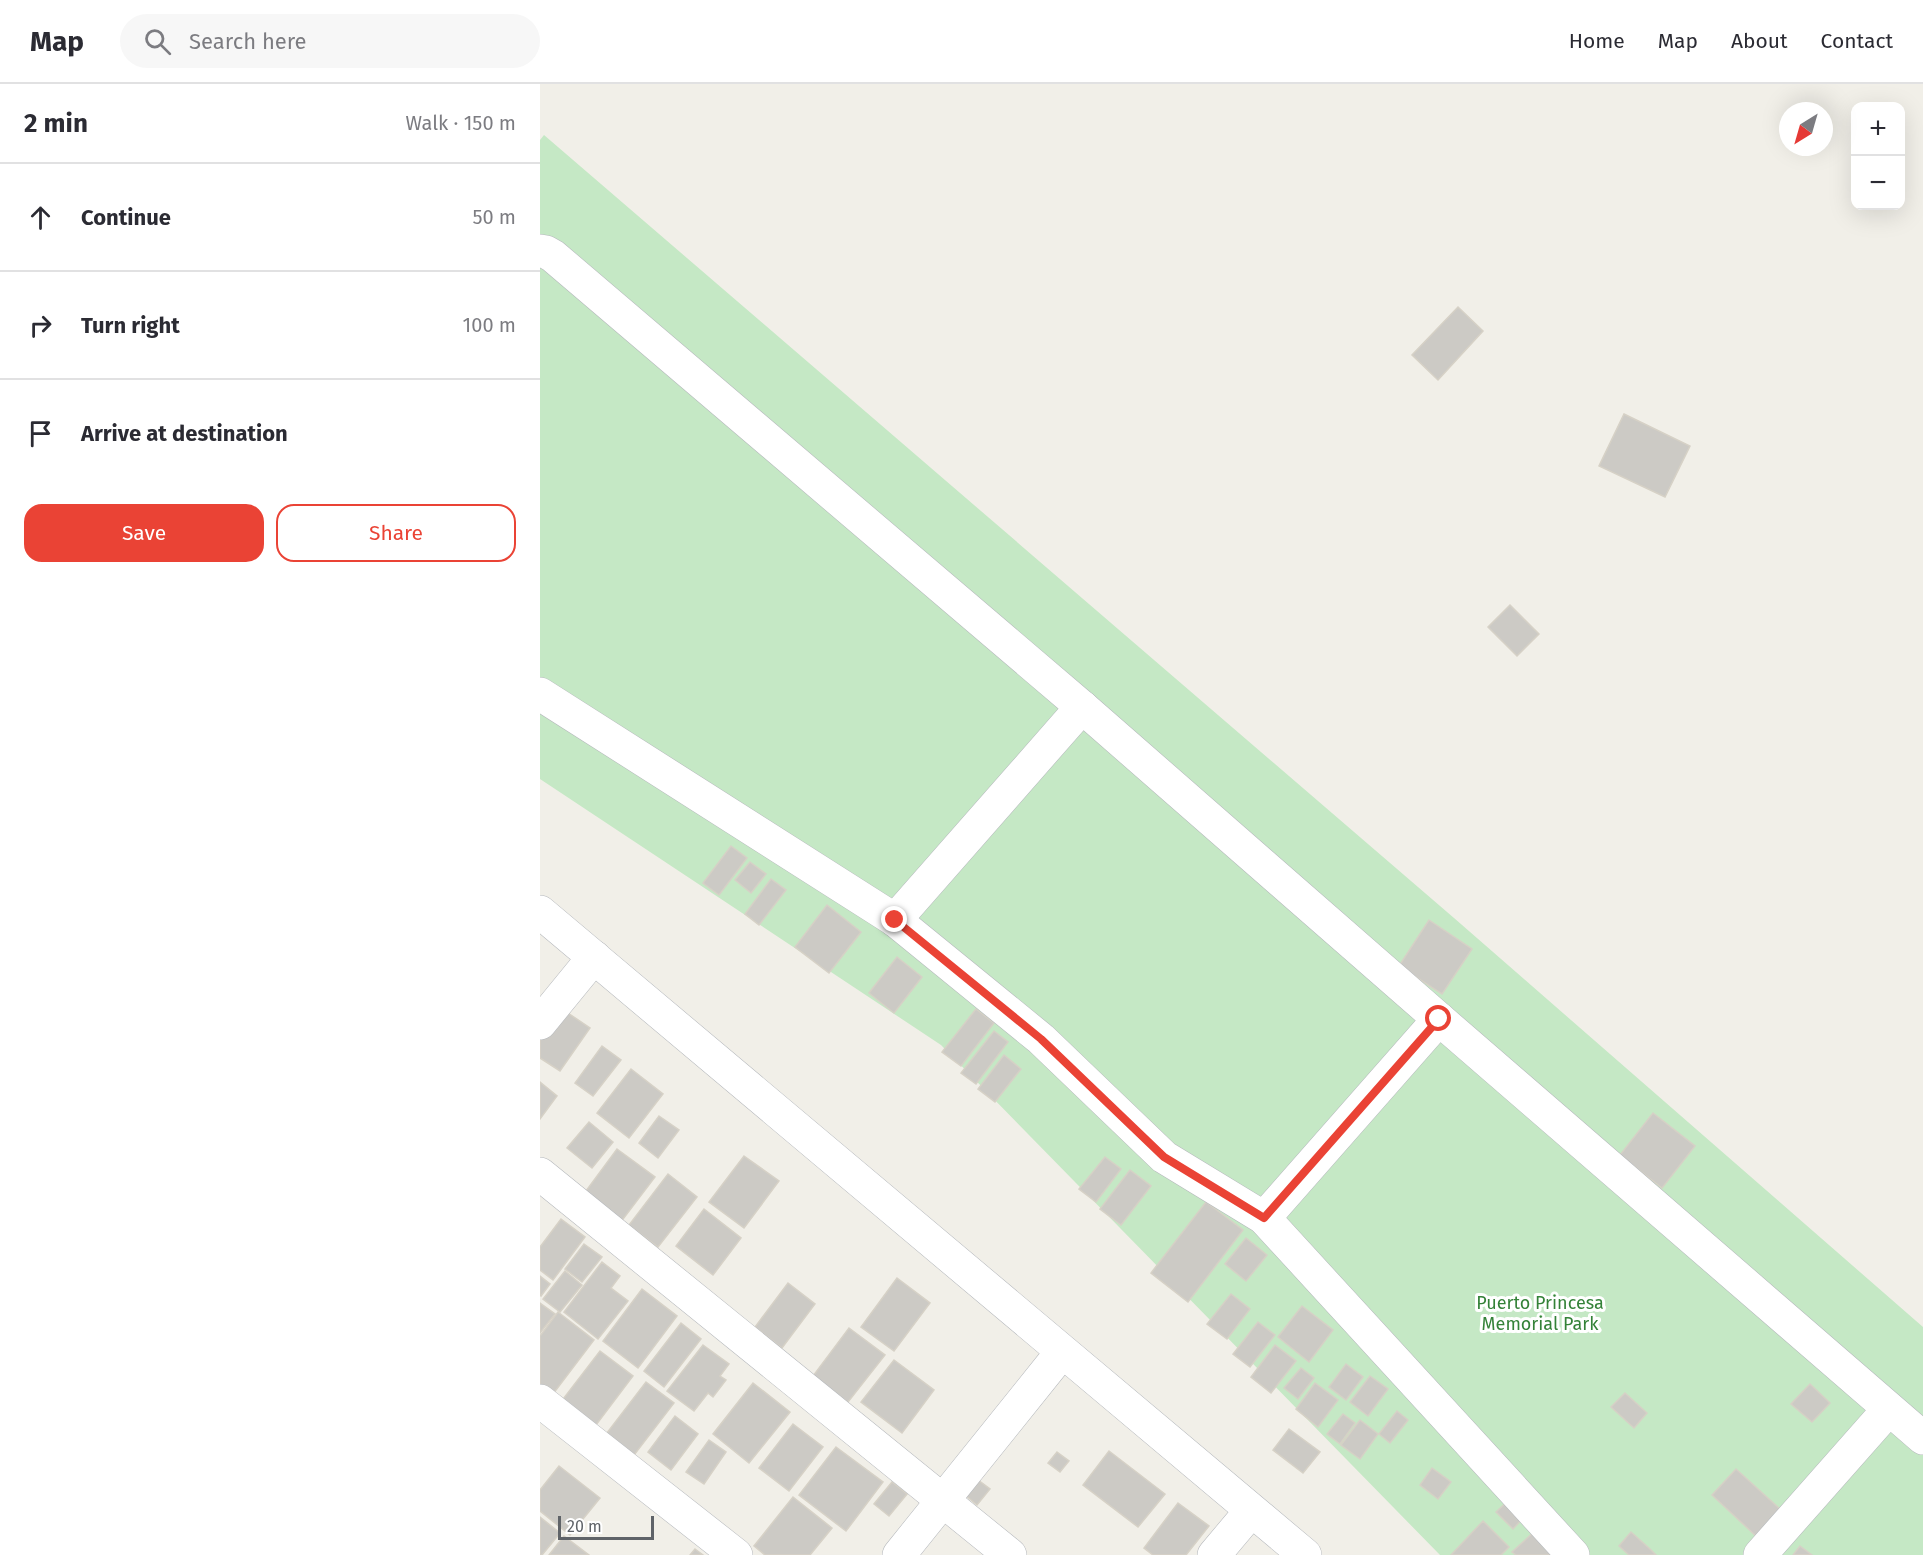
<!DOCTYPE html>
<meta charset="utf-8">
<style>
body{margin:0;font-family:"Fira Sans",sans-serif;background:#f7f7f7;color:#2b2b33}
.controls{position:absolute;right:18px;top:18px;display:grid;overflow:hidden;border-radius:12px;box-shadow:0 6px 24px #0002}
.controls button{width:54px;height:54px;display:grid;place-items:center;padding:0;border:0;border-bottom:2px solid #e1e1e2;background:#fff;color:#2b2b33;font:30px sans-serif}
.compass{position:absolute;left:1239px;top:18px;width:54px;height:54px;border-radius:50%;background:#fff;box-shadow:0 6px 24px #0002;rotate:217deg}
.scale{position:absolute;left:18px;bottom:15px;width:96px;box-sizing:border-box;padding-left:6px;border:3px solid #5f6368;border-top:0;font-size:16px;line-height:21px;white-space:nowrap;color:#5f6368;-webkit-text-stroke:4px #fff;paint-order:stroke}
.stop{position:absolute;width:18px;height:18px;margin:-14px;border:4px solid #ea4335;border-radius:50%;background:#fff}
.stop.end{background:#ea4335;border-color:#fff;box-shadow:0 2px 6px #0008}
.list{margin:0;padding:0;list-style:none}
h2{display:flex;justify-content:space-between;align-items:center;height:78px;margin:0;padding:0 24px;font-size:26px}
h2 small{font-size:20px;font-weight:400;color:#7c7c81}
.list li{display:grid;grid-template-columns:39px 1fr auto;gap:18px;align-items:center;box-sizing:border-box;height:108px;padding:0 24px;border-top:2px solid #e1e1e2}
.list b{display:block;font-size:22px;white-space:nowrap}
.list em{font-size:20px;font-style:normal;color:#7c7c81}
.actions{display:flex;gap:12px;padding:18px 24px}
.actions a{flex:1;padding:14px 0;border:2px solid #ea4335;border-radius:18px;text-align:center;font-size:21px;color:#ea4335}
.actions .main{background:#ea4335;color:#fff}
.icon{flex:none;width:33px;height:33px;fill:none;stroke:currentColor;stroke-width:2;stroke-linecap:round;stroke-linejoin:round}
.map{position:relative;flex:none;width:1383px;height:1471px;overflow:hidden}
header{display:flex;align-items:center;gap:36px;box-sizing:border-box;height:84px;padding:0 30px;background:#fff;border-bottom:2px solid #e1e1e2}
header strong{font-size:28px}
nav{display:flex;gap:33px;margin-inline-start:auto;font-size:21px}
.search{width:420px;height:54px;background:#f7f7f7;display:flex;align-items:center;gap:15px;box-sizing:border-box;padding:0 21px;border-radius:33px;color:#7c7c81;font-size:22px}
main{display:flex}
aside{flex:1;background:#fff}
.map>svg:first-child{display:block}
.green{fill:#c5e8c5}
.building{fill:#cccac5;stroke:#d6d1c6;stroke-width:1.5}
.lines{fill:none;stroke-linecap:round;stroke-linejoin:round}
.minor-casing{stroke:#b5b8bc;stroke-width:34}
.minor{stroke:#fff;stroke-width:33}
.route{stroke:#ea4335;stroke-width:8}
.labels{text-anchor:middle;stroke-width:6;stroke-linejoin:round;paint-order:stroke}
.park-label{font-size:18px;fill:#348238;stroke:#fff}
</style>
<header>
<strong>Map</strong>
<div class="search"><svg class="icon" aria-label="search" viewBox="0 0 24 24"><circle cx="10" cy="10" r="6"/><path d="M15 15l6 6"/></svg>Search here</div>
<nav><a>Home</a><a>Map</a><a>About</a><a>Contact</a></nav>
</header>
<main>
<aside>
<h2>2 min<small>Walk · 150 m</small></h2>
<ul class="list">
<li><svg class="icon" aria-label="ahead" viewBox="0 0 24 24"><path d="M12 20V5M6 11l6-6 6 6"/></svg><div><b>Continue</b></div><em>50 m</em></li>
<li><svg class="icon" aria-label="right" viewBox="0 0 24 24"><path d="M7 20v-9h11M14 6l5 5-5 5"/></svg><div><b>Turn right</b></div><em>100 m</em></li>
<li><svg class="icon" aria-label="arrive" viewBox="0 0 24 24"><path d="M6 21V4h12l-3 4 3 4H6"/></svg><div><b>Arrive at destination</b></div></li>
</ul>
<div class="actions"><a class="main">Save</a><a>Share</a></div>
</aside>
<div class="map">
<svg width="1383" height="1471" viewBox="0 0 1383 1471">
<rect width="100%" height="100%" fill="#f1efe8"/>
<path class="green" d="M 4,51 L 914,834 L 1383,1243 L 1383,1471 L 900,1471 L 401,961 L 0,695 L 0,56 Z"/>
<g class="building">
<path d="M 918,223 L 943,247 L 898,296 L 872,271 Z"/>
<path d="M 1084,330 L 1150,362 L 1125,413 L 1059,382 Z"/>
<path d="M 970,521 L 999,550 L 977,572 L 948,543 Z"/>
<path d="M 191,762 L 207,774 L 179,811 L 163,799 Z"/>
<path d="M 210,778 L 226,790 L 211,809 L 195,796 Z"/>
<path d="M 231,795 L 246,806 L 219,841 L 205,830 Z"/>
<path d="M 287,821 L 321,848 L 289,889 L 255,863 Z"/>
<path d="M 889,836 L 932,865 L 902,910 L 859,882 Z"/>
<path d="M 357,873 L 382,893 L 354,929 L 329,909 Z"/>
<path d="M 19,923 L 50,944 L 20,987 L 0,974 L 0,950 Z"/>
<path d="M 436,925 L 454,939 L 421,982 L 402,968 Z"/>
<path d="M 454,947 L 468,958 L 436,1000 L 421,989 Z"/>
<path d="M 62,962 L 81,976 L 53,1012 L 35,999 Z"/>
<path d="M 464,971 L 481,985 L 455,1018 L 438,1005 Z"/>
<path d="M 91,985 L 123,1010 L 89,1054 L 57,1029 Z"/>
<path d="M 0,998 L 17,1012 L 0,1035 Z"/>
<path d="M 1113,1029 L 1155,1062 L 1122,1104 L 1080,1071 Z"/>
<path d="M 119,1032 L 139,1046 L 118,1074 L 99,1059 Z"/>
<path d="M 49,1038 L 73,1058 L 52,1084 L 27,1064 Z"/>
<path d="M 77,1065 L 115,1093 L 77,1143 L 40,1115 Z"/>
<path d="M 204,1072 L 239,1097 L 204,1144 L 169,1118 Z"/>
<path d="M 565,1073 L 581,1085 L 556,1118 L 539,1105 Z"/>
<path d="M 590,1086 L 611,1102 L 581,1141 L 560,1125 Z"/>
<path d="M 128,1090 L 157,1113 L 118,1163 L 89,1141 Z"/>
<path d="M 666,1118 L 703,1146 L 648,1218 L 611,1189 Z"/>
<path d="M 164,1125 L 201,1154 L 173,1191 L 136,1162 Z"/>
<path d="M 21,1135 L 45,1153 L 13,1196 L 0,1186 L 0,1163 Z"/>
<path d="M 706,1154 L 727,1171 L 706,1197 L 685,1180 Z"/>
<path d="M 44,1160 L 62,1173 L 42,1198 L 25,1185 Z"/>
<path d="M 62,1178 L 80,1192 L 71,1204 L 88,1217 L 58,1255 L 24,1228 Z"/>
<path d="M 25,1187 L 42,1201 L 20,1228 L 3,1215 Z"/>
<path d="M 0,1192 L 10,1200 L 1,1212 L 0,1211 Z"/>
<path d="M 357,1194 L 390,1219 L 354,1267 L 321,1243 Z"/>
<path d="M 248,1199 L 275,1220 L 242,1264 L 215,1243 Z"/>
<path d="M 102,1205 L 137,1232 L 98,1284 L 63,1257 Z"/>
<path d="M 691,1210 L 710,1225 L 687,1255 L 667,1240 Z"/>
<path d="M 0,1219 L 15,1230 L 0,1249 Z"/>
<path d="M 762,1222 L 793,1246 L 769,1278 L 738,1253 Z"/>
<path d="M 18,1228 L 54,1256 L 13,1310 L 0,1300 L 0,1252 Z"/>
<path d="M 718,1238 L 735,1251 L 710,1283 L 693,1270 Z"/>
<path d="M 141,1239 L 161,1255 L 124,1303 L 104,1287 Z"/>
<path d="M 309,1244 L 345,1271 L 308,1318 L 273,1292 Z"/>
<path d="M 163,1261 L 189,1280 L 180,1292 L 186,1296 L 173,1313 L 168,1309 L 154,1327 L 127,1307 Z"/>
<path d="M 735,1261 L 756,1277 L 731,1309 L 711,1293 Z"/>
<path d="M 60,1267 L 93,1292 L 53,1345 L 20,1319 Z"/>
<path d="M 354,1276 L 394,1306 L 362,1349 L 321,1318 Z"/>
<path d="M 806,1280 L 823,1293 L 806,1316 L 789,1303 Z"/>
<path d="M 761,1284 L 774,1294 L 758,1315 L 744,1304 Z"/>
<path d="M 830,1292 L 848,1305 L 828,1332 L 810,1318 Z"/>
<path d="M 106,1298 L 134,1319 L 91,1375 L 63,1354 Z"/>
<path d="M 213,1299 L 250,1328 L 209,1379 L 173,1350 Z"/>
<path d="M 775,1299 L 798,1316 L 778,1343 L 756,1325 Z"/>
<path d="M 1270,1300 L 1290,1319 L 1272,1338 L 1251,1320 Z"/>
<path d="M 1085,1309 L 1107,1329 L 1094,1344 L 1071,1323 Z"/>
<path d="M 857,1327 L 868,1336 L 850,1359 L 839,1350 Z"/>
<path d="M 803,1330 L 815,1339 L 800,1360 L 787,1350 Z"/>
<path d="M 135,1332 L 158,1350 L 131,1386 L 108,1368 Z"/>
<path d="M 820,1336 L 838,1350 L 820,1375 L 801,1361 Z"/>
<path d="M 253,1340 L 283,1363 L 249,1407 L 219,1384 Z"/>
<path d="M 749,1345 L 780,1368 L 763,1389 L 733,1366 Z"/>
<path d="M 169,1356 L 186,1368 L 164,1400 L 146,1388 Z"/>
<path d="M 296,1363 L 343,1398 L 306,1447 L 259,1411 Z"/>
<path d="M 569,1367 L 625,1410 L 598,1443 L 543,1401 Z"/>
<path d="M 517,1368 L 529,1377 L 520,1388 L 508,1379 Z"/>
<path d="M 19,1382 L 60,1414 L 30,1451 L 0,1427 L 0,1406 Z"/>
<path d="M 892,1384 L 911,1398 L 898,1415 L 880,1401 Z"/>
<path d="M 1196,1385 L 1241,1426 L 1217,1453 L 1172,1411 Z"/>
<path d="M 430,1390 L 450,1405 L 437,1421 L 418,1405 Z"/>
<path d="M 352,1398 L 367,1410 L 349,1432 L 334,1420 Z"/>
<path d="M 253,1413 L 292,1444 L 270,1471 L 225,1471 L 214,1462 Z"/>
<path d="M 970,1415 L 986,1431 L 973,1445 L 956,1428 Z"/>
<path d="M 638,1419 L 669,1442 L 646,1471 L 613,1471 L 604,1464 Z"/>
<path d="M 0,1433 L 20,1449 L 2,1471 L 0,1471 Z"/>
<path d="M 943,1437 L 969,1463 L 961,1471 L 911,1471 Z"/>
<path d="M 996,1446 L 1019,1471 L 976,1471 L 972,1468 Z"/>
<path d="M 1091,1448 L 1110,1465 L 1116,1471 L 1089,1471 L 1079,1462 Z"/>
<path d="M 24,1452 L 49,1471 L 9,1471 Z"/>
<path d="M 1260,1462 L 1272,1471 L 1253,1471 Z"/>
<path d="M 155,1465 L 163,1471 L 150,1471 Z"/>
</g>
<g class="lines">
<g class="minor-casing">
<g id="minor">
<path d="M 0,167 L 6,168 L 13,172 L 542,623 L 899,935 L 1383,1354"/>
<path d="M 0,610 L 355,836 L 501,955 L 624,1073 L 724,1134 L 1033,1471"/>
<path d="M 0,828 L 765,1471"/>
<path d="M 355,836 L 542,623"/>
<path d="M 0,939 L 54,873"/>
<path d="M 0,1090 L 470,1471"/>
<path d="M 724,1134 L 899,935"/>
<path d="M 0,1317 L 196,1471"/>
<path d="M 359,1471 L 522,1268"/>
<path d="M 674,1471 L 711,1427"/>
<path d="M 1220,1471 L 1349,1325"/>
</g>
</g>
<use href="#minor" class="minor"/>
</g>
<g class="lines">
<path class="route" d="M 355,836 L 501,955 L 624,1073 L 724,1134 L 899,935"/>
</g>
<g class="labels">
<g class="park-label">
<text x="1000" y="1225">Puerto Princesa<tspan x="1000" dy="21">Memorial Park</tspan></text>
</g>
</g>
</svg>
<div class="controls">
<button>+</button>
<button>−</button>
</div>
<svg class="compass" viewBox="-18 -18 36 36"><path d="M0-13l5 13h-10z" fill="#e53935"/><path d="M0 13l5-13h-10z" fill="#7c7c81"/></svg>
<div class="scale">20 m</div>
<div class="stop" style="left:899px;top:935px"></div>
<div class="stop end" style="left:355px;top:836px"></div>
</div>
</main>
